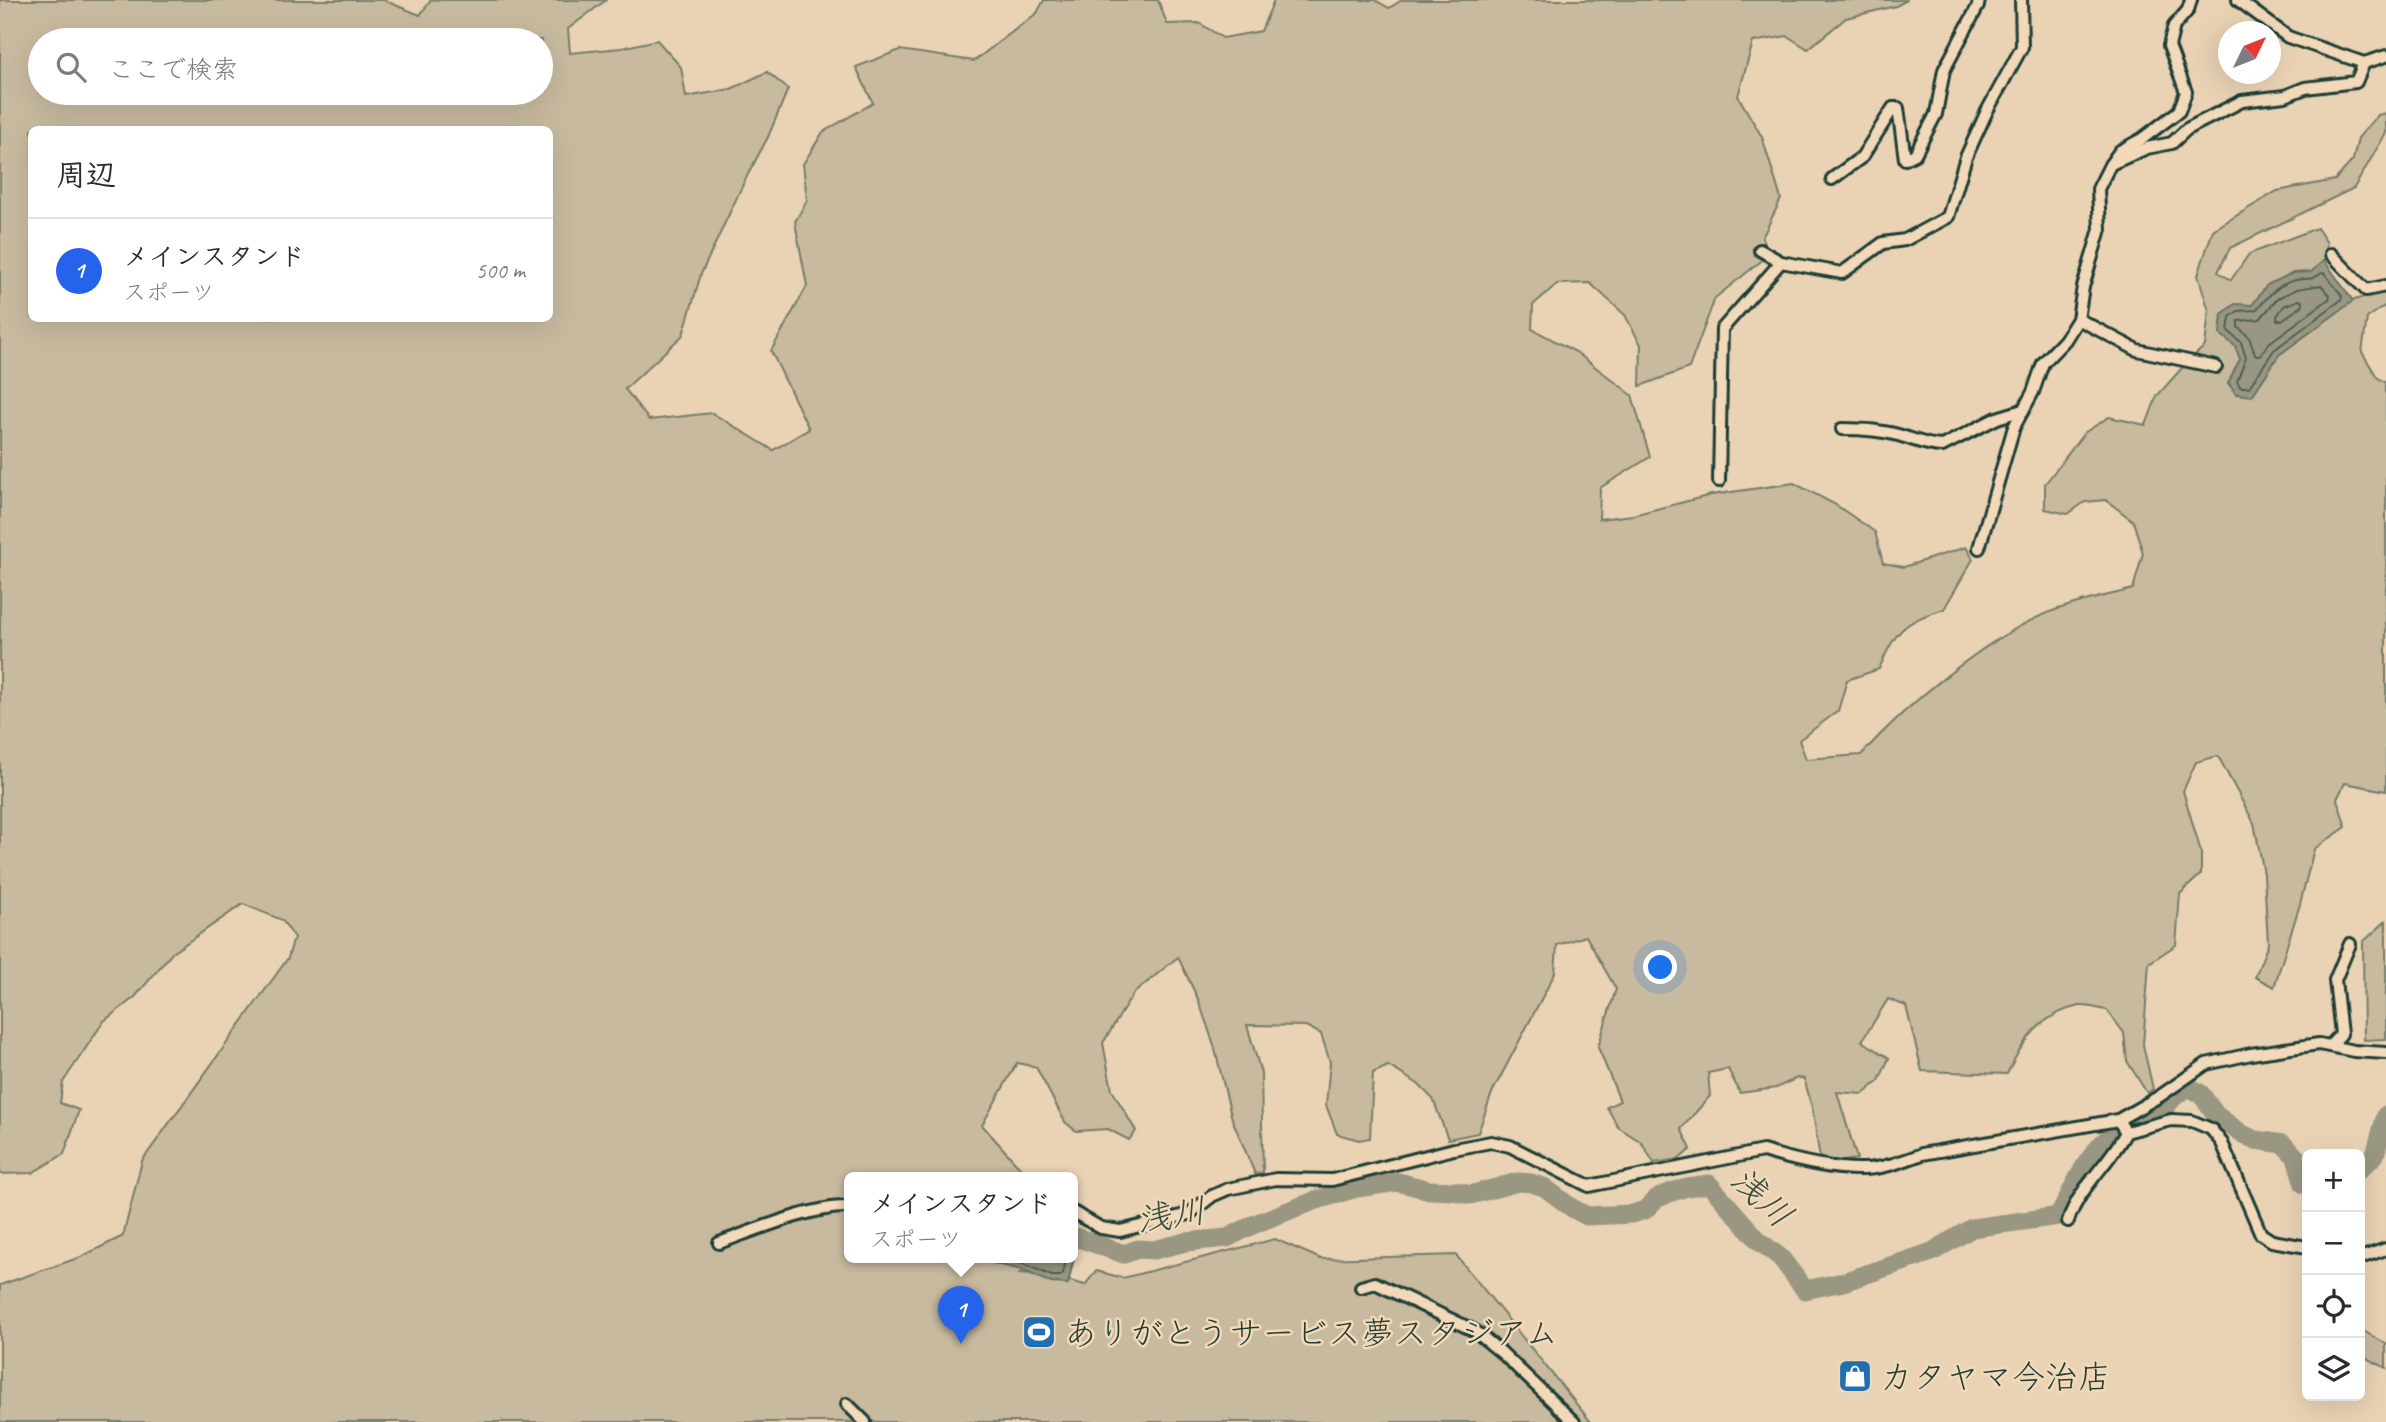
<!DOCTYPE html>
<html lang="ja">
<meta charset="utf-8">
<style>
body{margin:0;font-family:Caveat,"Klee One",sans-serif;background:#f2f2f3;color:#2b2b33}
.controls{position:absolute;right:21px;bottom:21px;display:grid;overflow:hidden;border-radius:10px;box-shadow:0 7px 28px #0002}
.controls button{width:63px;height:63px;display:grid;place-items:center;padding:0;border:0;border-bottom:2px solid #e1e1e2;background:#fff;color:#2b2b33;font:35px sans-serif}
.compass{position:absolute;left:2218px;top:21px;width:63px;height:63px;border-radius:50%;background:#fff;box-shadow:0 7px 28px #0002;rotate:47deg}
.you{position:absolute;left:1661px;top:968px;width:24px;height:24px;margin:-18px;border:5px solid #fff;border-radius:50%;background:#1a73e8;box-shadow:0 0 0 10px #1a73e833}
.badge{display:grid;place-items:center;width:46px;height:46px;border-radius:50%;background:#2563eb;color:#fff;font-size:23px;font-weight:700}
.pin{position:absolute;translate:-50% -58px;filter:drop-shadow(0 2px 4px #0008)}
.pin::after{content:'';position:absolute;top:37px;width:24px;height:21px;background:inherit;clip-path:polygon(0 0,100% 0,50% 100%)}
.popup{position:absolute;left:844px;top:1172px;width:234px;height:91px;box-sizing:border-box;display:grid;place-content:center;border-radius:10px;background:#fff;filter:drop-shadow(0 2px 5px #0005);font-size:23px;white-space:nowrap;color:#7c7c81}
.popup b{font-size:26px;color:#2b2b33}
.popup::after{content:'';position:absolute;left:50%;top:100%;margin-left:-14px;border:14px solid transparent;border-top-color:#fff}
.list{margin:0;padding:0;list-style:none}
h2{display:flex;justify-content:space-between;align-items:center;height:91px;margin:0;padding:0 28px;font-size:30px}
h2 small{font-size:23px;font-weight:400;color:#7c7c81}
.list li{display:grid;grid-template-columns:46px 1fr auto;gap:21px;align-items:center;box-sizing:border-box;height:105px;padding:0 28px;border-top:2px solid #e1e1e2}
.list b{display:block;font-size:26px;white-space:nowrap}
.list p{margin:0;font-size:23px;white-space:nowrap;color:#7c7c81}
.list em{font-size:23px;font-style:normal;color:#7c7c81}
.icon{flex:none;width:38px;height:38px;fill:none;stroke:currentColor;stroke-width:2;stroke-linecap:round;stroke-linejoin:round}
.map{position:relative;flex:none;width:2386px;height:1422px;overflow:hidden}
.search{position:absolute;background:#fff;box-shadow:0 7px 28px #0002;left:28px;top:28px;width:525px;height:77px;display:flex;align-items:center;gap:18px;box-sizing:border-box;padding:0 24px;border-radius:38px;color:#7c7c81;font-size:26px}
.panel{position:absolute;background:#fff;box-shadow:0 7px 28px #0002;left:28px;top:126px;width:525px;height:196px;border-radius:10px}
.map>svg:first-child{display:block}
.green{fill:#c8ba9f;stroke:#747c6a;stroke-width:2;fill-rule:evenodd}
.water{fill:#999782;stroke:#687363;stroke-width:2}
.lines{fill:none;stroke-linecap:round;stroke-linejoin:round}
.shore{stroke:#506153;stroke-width:2}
.river{stroke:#999782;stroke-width:19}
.minor-casing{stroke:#1f3d34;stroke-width:16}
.minor{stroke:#f2d9ba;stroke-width:10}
.labels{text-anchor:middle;stroke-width:5;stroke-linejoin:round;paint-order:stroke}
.poi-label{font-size:33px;fill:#1f3d34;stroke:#f2d9ba;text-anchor:start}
.water-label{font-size:35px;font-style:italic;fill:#374f44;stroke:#f2d9ba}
</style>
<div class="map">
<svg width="2386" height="1422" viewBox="0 0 2386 1422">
<rect width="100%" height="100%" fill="#ead3b5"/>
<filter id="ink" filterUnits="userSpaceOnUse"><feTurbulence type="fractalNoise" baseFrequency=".0143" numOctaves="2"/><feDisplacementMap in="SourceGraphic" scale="14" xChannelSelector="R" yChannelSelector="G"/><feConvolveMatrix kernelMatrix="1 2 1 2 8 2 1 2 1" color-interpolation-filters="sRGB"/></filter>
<g filter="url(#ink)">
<g class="green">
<path d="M 0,0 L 383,0 L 420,15 L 431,0 L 606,0 L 568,29 L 570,53 L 621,48 L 657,40 L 681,67 L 686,97 L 731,89 L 767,72 L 788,89 L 768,137 L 745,180 L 701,274 L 683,335 L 625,389 L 649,420 L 712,413 L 773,450 L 809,429 L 771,351 L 807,286 L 795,222 L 807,200 L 803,164 L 823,132 L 873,103 L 856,67 L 900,50 L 974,61 L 1037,13 L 1044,0 L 1158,0 L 1167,24 L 1199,23 L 1223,38 L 1261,31 L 1274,0 L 1375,0 L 1389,8 L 1402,0 L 1907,0 L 1896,6 L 1846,18 L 1808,49 L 1787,36 L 1753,42 L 1738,96 L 1762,137 L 1781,199 L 1762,238 L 1770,254 L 1715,298 L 1689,368 L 1640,386 L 1641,345 L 1625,315 L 1590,283 L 1557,284 L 1533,305 L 1532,329 L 1576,352 L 1632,395 L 1650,457 L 1600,488 L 1599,519 L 1633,515 L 1711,495 L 1794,483 L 1836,505 L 1875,532 L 1883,563 L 1904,567 L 1966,547 L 1973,559 L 1944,609 C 1903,622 1896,630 1879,669 L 1847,680 L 1838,711 L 1799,740 L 1806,759 L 1861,755 C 1905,706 1988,636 2050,612 C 2076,602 2106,596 2133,589 L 2143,553 L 2133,521 L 2106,500 L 2085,502 L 2068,514 L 2045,509 L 2045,484 L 2084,433 L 2109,417 L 2146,425 L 2157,396 L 2189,360 L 2205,346 L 2209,311 L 2198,275 L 2213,230 L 2277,191 L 2335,180 L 2353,160 L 2358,138 L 2378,115 L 2386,113 L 2386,133 L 2354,188 L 2230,248 L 2218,272 L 2231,280 L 2249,254 L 2317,228 L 2327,243 L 2323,275 L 2326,309 L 2386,290 L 2386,305 L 2367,318 L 2362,352 L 2377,377 L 2386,383 L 2386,791 L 2345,783 L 2337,799 L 2346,827 L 2314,849 L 2300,904 L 2274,987 L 2255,977 L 2268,944 L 2264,874 L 2254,823 L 2218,756 L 2196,762 L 2183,791 L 2201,852 L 2201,874 L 2180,894 L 2176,945 L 2149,963 L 2143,1045 L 2153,1089 L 2147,1093 L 2127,1061 L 2124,1033 L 2107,1010 C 2099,1009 2088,1005 2080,1006 C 2042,1013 2022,1041 2007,1074 L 1922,1071 L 1906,1006 L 1888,999 L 1862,1041 L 1889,1058 L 1879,1081 L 1863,1094 L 1837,1092 L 1857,1159 L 1844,1161 L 1820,1159 L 1812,1106 L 1804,1079 L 1797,1078 L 1776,1088 L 1740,1093 L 1728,1069 L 1708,1073 L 1710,1096 L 1681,1129 L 1691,1149 L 1679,1159 L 1654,1163 L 1641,1142 L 1618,1127 L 1607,1107 L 1620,1101 L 1598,1047 L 1616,989 L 1586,936 L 1557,945 L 1555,973 L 1492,1093 L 1478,1133 L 1448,1139 L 1433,1099 L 1418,1084 L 1388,1066 L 1373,1073 L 1370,1138 L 1359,1140 L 1337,1134 L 1326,1105 L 1330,1062 L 1321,1034 L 1306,1026 L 1247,1025 L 1261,1073 L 1263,1173 L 1255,1174 L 1232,1119 L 1214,1045 L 1198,999 L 1178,957 L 1133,994 L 1103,1043 L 1112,1090 L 1136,1131 L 1129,1140 L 1108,1129 L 1076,1131 L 1065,1122 L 1036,1067 L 1017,1063 L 982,1125 L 1024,1172 L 1022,1178 L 849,1178 L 849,1258 L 1050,1258 L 1018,1274 L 1040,1273 L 1085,1285 L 1096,1271 L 1123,1278 L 1275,1239 L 1321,1259 L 1456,1255 L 1591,1422 L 0,1422 L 0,1285 L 81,1257 L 123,1236 L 142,1161 L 288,958 L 294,937 L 282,920 L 243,904 L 172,953 L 135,997 L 104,1021 L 63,1082 L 60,1103 L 79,1110 L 64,1154 L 32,1173 L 0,1174 ZM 40,40 L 541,40 L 541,93 L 40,93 ZM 32,130 L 550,130 L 550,318 L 32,318 Z"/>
<path d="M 2386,921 L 2386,1039 L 2364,1040 L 2363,942 Z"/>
<path d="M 2360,1329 L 2386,1344 L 2386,1368 L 2360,1355 Z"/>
</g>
<g class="water">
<path d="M 2324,260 L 2353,301 L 2279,355 L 2252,396 L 2237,394 L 2228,383 L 2240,359 L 2235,346 L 2220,334 L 2222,314 L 2235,304 L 2252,305 L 2267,285 L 2293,273 L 2311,272 Z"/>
<path d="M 1073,1227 L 1080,1231 L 1068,1284 L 1051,1283 L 1022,1270 L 972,1258 L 1073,1258 Z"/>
</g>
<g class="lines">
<g class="shore">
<path d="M 2322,273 L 2325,274 L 2342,296 L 2341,300 L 2274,350 L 2249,387 L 2240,387 L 2237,381 L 2246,358 L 2241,342 L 2228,331 L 2230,317 L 2238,311 L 2256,310 C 2268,297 2277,284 2296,280 C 2308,278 2311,281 2322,273 Z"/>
<path d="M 2321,285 L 2330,295 L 2329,299 L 2269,343 L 2260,355 L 2255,355 L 2249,337 L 2238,327 L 2238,321 L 2260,319 L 2278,298 L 2297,289 Z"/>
<path d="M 2299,300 L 2303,302 L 2302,306 L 2282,320 L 2277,320 L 2277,316 L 2284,306 Z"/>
<path d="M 997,1258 L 1024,1264 L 1052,1276 L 1060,1276 L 1063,1274 L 1066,1258"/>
</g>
<g class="river">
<path d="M 2360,1169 L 2375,1155 L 2386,1115"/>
<path d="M 1073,1236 L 1124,1254 L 1138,1249 L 1154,1250 L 1186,1242 L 1227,1238 L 1257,1223 L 1314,1201 L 1357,1188 L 1398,1182 L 1429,1190 L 1455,1191 L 1470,1195 L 1518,1182 L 1531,1183 L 1544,1187 L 1572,1208 L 1587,1216 L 1632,1214 L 1645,1210 L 1656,1199 L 1669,1193 L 1687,1187 L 1709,1184 L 1759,1241 L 1781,1258 L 1805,1290 L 1843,1282 L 1932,1252 L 1972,1228 L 2059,1216 C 2074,1187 2088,1150 2117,1131 C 2129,1122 2145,1121 2157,1114 C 2170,1106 2174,1090 2191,1088 L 2201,1094 L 2216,1115 L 2242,1134 L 2256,1140 L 2283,1144 L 2296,1157 L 2304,1184 L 2307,1185"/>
</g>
<g class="minor-casing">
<g id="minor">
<path d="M 2238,0 L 2288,37 L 2364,63 L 2386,56"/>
<path d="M 2111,164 L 2147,148 L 2172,143 L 2187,129 L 2242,101 L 2285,96 L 2305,88 L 2356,82 L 2364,63"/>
<path d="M 1832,179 L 1862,157 L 1893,108 L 1898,108 L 1905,159 L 1915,154 L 1936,114 L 1944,70 L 1978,6 L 1979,0"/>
<path d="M 1760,250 L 1781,262"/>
<path d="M 2331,254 L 2366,290 L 2386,286"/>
<path d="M 2078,319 L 2137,350 L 2216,367"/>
<path d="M 1842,429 C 1861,429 1880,430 1898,435 C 1913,439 1927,446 1942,446 L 1997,418 L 2023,410"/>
<path d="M 1719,481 L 1722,329 L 1781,262 L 1842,273 L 1883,243 L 1905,240 L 1948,217 L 1966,157 L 1987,111 L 2022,47 L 2021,0"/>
<path d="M 1979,548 L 2014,427 L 2033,392 L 2043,363 L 2065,340 L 2078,319 L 2083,287 L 2100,229 L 2098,189 L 2110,165 L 2120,151 L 2142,139 L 2179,111 L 2186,92 L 2169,46 L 2174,26 L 2188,10 L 2191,0"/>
<path d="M 2330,1046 L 2341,1034 L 2335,980 L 2350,944"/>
<path d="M 2118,1120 L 2126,1132 L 2171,1120 L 2192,1121 L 2211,1129 L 2222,1143 L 2261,1234 L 2272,1241 L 2307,1247"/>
<path d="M 1073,1212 L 1101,1228 L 1120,1231 L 1189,1214 L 1212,1196 L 1228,1189 L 1276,1179 L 1332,1180 L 1454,1149 L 1491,1142 L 1510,1146 L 1589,1186 L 1763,1151 C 1793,1160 1827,1169 1859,1169 C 1880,1170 1903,1161 1922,1154 L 2118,1120 L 2160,1096 L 2206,1064 L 2251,1054 L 2319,1044 L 2354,1051 L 2386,1053"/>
<path d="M 2068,1221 C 2080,1186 2109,1164 2126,1132"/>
<path d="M 719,1243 C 753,1231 815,1205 849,1207"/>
<path d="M 2360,1258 L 2386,1249"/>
<path d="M 1361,1287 L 1375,1283 L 1475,1331 L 1502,1353 L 1574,1422"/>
<path d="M 847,1404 L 865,1422"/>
</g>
</g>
<use href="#minor" class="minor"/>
</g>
</g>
<defs>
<g id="stadium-square" transform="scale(1.75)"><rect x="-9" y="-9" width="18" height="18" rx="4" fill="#1f6fb2" stroke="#f2d9ba"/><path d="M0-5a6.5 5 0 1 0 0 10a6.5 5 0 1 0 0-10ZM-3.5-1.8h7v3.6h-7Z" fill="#fff"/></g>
<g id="shop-square" transform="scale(1.75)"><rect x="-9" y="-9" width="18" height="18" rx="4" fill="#1f6fb2" stroke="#f2d9ba"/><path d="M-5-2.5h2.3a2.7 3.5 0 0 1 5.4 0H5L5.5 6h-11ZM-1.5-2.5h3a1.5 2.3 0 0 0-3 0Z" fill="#fff"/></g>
</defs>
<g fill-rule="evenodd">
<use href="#stadium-square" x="1039" y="1332"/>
<use href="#shop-square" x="1855" y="1376"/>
</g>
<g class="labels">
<g class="poi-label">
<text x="1064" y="1344">ありがとうサービス夢スタジアム</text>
<text x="1880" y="1388">カタヤマ今治店</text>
</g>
<g class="water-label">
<text transform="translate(1762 1197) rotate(43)" y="12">浅川</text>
<text transform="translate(1171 1215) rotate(-9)" y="12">浅川</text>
</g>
</g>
</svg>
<div class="controls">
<button>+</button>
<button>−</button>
<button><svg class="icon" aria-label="locate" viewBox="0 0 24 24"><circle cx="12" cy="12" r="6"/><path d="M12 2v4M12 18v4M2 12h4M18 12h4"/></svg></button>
<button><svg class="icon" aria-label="layers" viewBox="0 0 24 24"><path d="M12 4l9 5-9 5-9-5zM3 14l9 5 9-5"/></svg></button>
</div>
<svg class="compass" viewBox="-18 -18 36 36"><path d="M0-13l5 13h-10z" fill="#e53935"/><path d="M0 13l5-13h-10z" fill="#7c7c81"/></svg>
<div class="you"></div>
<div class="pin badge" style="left:961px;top:1344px">1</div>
<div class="popup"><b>メインスタンド</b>スポーツ</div>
<div class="search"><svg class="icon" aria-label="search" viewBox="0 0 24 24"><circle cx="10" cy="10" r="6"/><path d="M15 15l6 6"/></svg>ここで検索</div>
<section class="panel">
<h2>周辺<small></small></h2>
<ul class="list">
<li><span class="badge">1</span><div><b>メインスタンド</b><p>スポーツ</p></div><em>500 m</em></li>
</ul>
</section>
</div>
